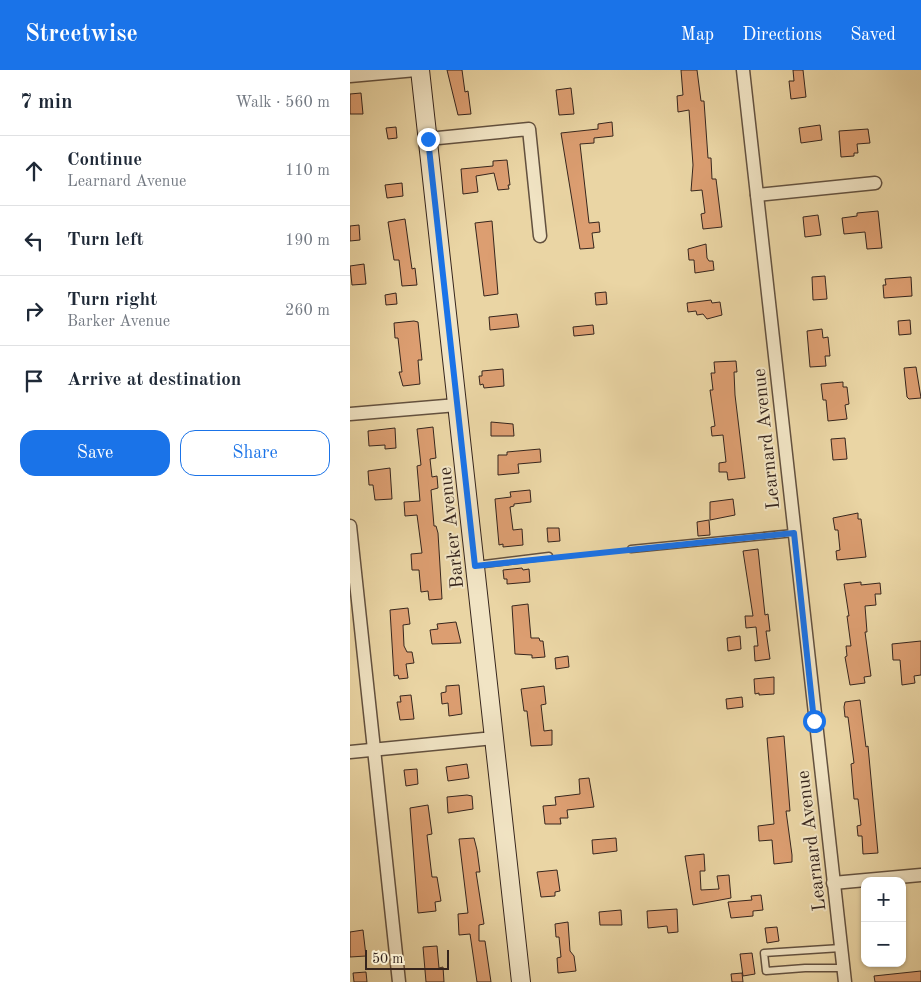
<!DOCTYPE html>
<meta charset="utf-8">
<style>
body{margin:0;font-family:"Old Standard TT",serif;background:#f2f2f3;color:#1f2937}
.controls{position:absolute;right:15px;bottom:15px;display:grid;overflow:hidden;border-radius:10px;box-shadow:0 1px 4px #0004}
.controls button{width:45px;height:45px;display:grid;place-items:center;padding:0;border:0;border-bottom:1px solid #e0e1e3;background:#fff;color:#1f2937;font:25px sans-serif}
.scale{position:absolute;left:15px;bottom:12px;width:84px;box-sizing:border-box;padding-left:5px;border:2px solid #36251d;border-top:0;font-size:14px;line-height:18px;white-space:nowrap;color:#36251d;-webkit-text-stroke:4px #f1e4c4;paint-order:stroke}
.stop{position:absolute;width:15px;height:15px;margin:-11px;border:4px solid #1a73e8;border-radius:50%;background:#fff}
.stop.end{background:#1a73e8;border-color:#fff;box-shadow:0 1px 5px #0008}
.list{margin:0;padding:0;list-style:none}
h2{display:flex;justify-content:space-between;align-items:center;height:65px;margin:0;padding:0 20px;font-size:21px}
h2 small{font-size:16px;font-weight:400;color:#747a83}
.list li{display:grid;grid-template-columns:32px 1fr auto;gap:15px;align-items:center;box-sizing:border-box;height:70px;padding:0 20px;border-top:1px solid #e0e1e3}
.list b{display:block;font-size:19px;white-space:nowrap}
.list p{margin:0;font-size:16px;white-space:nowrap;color:#747a83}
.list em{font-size:16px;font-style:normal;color:#747a83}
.actions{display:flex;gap:10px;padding:15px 20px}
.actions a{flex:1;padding:11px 0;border:1px solid #1a73e8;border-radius:15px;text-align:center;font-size:18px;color:#1a73e8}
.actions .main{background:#1a73e8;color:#fff}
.icon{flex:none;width:28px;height:28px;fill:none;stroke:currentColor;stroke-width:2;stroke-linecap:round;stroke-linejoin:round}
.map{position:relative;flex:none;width:571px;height:912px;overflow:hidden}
header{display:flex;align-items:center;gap:30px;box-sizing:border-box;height:70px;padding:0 25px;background:#1a73e8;color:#fff}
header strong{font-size:24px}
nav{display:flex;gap:28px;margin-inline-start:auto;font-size:18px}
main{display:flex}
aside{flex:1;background:#fff}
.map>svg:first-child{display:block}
.building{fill:#dc9e71;stroke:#36251d}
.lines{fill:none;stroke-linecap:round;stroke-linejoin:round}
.lane-casing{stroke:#63513f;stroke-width:9}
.street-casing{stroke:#63513f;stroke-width:15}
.secondary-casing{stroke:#36251d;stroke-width:20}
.path{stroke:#36251d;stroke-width:2;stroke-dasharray:1 2.5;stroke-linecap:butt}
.lane{stroke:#f1e4c4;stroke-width:6}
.street{stroke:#f1e4c4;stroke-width:12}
.secondary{stroke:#f1e4c4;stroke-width:18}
.route{stroke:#1a73e8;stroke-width:6}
.labels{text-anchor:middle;stroke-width:4;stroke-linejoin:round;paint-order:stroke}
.street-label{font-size:19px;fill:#36251d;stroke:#f1e4c4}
</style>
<header>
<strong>Streetwise</strong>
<nav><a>Map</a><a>Directions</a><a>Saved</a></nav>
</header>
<main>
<aside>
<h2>7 min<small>Walk · 560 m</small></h2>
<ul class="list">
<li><svg class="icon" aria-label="ahead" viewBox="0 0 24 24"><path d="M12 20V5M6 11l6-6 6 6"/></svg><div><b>Continue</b><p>Learnard Avenue</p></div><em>110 m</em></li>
<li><svg class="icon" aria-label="left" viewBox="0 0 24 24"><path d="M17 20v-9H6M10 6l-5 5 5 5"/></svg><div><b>Turn left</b></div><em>190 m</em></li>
<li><svg class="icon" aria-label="right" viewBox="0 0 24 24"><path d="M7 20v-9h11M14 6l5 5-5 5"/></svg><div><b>Turn right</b><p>Barker Avenue</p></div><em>260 m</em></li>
<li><svg class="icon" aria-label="arrive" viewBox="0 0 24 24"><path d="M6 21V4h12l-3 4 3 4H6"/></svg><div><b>Arrive at destination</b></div></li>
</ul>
<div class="actions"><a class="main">Save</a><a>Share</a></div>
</aside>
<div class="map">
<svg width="571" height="912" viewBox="0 0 571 912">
<rect width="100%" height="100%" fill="#ead5a4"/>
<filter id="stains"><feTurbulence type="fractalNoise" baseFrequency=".004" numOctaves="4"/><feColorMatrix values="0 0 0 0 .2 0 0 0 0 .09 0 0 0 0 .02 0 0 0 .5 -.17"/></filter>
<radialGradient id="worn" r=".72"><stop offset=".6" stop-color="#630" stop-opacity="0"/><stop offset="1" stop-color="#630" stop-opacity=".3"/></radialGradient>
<g class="building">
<path d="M 97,0 L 112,0 L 115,22 L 118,21 L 121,44 L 108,45 Z"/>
<path d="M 331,0 L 347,0 L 351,31 L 354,31 L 358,88 L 361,88 L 362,109 L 366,109 L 372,157 L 353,159 L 351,144 L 355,143 L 352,120 L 341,121 L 343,95 L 339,40 L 328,42 L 327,26 L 333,25 Z"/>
<path d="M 443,0 L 453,0 L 456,27 L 441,29 L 439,11 L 444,11 Z"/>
<path d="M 221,18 L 224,44 L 209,45 L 206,20 Z"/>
<path d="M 11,23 L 13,44 L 0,44 L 0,24 Z"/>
<path d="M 262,52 L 263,66 L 244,68 L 244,73 L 230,74 L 239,153 L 249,152 L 250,162 L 242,163 L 244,178 L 230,179 L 211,63 L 248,59 L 248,54 Z"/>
<path d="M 470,55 L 472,70 L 451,73 L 449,58 Z"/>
<path d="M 46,57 L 47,68 L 38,69 L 36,58 Z"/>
<path d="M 518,59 L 520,73 L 507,74 L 508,83 L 504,83 L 504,86 L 491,87 L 489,61 Z"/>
<path d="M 157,90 L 160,115 L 158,115 L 159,119 L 148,120 L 144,103 L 126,106 L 128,122 L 113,124 L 111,99 L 143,96 L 143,91 Z"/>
<path d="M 52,113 L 53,126 L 37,128 L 35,115 Z"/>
<path d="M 528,141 L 532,178 L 517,179 L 515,162 L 494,164 L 492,148 L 507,146 L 507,143 Z"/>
<path d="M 468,145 L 471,165 L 455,167 L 453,147 Z"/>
<path d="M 55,149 L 62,199 L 65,198 L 67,215 L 52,216 L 49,190 L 44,190 L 38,152 Z"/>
<path d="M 142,151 L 148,224 L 134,226 L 125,153 Z"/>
<path d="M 9,155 L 10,170 L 0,171 L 0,156 Z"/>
<path d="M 356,174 L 357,188 L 359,191 L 363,191 L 364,200 L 345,203 L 344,190 L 339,190 L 338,179 Z"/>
<path d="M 14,194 L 16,214 L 2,215 L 0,196 Z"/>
<path d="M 475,206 L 477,229 L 463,230 L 462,207 Z"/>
<path d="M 561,207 L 562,226 L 534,228 L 533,215 L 536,215 L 535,209 Z"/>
<path d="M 256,222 L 257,234 L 246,235 L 245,223 Z"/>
<path d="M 46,223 L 47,234 L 36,235 L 35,225 Z"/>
<path d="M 361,230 L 362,233 L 370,232 L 372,245 L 357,249 L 353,244 L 347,245 L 346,241 L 338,242 L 337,233 Z"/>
<path d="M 167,244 L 169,257 L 140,260 L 139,247 Z"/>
<path d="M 560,250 L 561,264 L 549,265 L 548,251 Z"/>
<path d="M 64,251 L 68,252 L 72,290 L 68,290 L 70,314 L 53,316 L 49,302 L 52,302 L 48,268 L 45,268 L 44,253 Z"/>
<path d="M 243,255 L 244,264 L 224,266 L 223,257 Z"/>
<path d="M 472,259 L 473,268 L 478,267 L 480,286 L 475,286 L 476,296 L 460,297 L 457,261 Z"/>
<path d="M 386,291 L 387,302 L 384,302 L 385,325 L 395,408 L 378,410 L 377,402 L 369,402 L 369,393 L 376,392 L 373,365 L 362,366 L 361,357 L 365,356 L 360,320 L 363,320 L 361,303 L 365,303 L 364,292 Z"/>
<path d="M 566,297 L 571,328 L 559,329 L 557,327 L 554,298 Z"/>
<path d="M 153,299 L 154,316 L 134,318 L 133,314 L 130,315 L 129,306 L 132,306 L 132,301 Z"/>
<path d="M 493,312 L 493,317 L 497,317 L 499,334 L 495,335 L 497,349 L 478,351 L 476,330 L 473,330 L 471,314 Z"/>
<path d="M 141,352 L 163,354 L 164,366 L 141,366 Z"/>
<path d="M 83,357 L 86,388 L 80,389 L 82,407 L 87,406 L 88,418 L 81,420 L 84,456 L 86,456 L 88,463 L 92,529 L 79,530 L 78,521 L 71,522 L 69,500 L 62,500 L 61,484 L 72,483 L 67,445 L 55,446 L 54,432 L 70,431 L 67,396 L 71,395 L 67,359 Z"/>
<path d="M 45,358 L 46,378 L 35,379 L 35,375 L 19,376 L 18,361 Z"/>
<path d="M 495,368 L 497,389 L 483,390 L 481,369 Z"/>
<path d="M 190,379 L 191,392 L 168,394 L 169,403 L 148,405 L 148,385 L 157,385 L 157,382 Z"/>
<path d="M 40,398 L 42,429 L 25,430 L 23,415 L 19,415 L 18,401 Z"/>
<path d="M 180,420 L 181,432 L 164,434 L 164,436 L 160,437 L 163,460 L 172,459 L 173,475 L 153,477 L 153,474 L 149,475 L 145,429 L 161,427 L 160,422 Z"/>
<path d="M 383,429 L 385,445 L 360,450 L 360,432 Z"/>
<path d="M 508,443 L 508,449 L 511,449 L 516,487 L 487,490 L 486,481 L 490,480 L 488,460 L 485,460 L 483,448 Z"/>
<path d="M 359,450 L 360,465 L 348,466 L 347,452 Z"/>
<path d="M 197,458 L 209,458 L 210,471 L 198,472 Z"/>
<path d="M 408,479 L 415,545 L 418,544 L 420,561 L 416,561 L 420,589 L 405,591 L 404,576 L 408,576 L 406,557 L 396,558 L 395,546 L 403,546 L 393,481 Z"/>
<path d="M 172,498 L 173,500 L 179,499 L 180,512 L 157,514 L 157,509 L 154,509 L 153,500 Z"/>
<path d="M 511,512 L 511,515 L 530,513 L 531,524 L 525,524 L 526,535 L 515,536 L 517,562 L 515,562 L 521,606 L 514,607 L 515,613 L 500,615 L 495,587 L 497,586 L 496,576 L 501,576 L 497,546 L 499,546 L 494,514 Z"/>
<path d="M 178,534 L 181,568 L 189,568 L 190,571 L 193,571 L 195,587 L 182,588 L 182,585 L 165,584 L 162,536 Z"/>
<path d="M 58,538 L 60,554 L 53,555 L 54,576 L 57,582 L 62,582 L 64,593 L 56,594 L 58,608 L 49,609 L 48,605 L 44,606 L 40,540 Z"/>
<path d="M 106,552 L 111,573 L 82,574 L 80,560 L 88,559 L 87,554 Z"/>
<path d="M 390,566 L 391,579 L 378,581 L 377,568 Z"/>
<path d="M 571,571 L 571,605 L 564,606 L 565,613 L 552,615 L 550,590 L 543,590 L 542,574 Z"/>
<path d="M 218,586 L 219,597 L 206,599 L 205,588 Z"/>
<path d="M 424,607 L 424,624 L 409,625 L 409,623 L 405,624 L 404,609 Z"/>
<path d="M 109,615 L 112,644 L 99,646 L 98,633 L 92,634 L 91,623 L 96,622 L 96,616 Z"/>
<path d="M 194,616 L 196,634 L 191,635 L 194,661 L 202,660 L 202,675 L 181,676 L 177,641 L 174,641 L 171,619 Z"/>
<path d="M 61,625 L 64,649 L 50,650 L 47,632 L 51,632 L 50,626 Z"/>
<path d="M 392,627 L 393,637 L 377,639 L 376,629 Z"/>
<path d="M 510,630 L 516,677 L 518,676 L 528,783 L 513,784 L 512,766 L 508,766 L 507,756 L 511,755 L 508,729 L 504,729 L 501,694 L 504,693 L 498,647 L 495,647 L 494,637 L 495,632 Z"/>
<path d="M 434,666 L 440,741 L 436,741 L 442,785 L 442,792 L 424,794 L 422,770 L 409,771 L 408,756 L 424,754 L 417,668 Z"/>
<path d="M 117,694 L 119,708 L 98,711 L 96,697 Z"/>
<path d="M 67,699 L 68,714 L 56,716 L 54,700 Z"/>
<path d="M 239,708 L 244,737 L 217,740 L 218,748 L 210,748 L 211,754 L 195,754 L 193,736 L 206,735 L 205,727 L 230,724 L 229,709 Z"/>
<path d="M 117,725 L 122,726 L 123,739 L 98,743 L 97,727 Z"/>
<path d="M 78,735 L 82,764 L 77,765 L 82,807 L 87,807 L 91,831 L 85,832 L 86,841 L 68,843 L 60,738 Z"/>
<path d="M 124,768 L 127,780 L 130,802 L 126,802 L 134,854 L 129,855 L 129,871 L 135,871 L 141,912 L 127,912 L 120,864 L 109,865 L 108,844 L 118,843 L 109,769 Z"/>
<path d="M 266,768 L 267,781 L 243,784 L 242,770 Z"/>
<path d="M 354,784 L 355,801 L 350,801 L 351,820 L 369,819 L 367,806 L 379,805 L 381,828 L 343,835 L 335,786 Z"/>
<path d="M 207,800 L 210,821 L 205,822 L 205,826 L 191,827 L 187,802 Z"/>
<path d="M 411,825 L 413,840 L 403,841 L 403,846 L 381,848 L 378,832 L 402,830 L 401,826 Z"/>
<path d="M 327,839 L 328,862 L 318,863 L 317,856 L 298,858 L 297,841 Z"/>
<path d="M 271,840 L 272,855 L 250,855 L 249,842 Z"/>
<path d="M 218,852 L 220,881 L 224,886 L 226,901 L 208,903 L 207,888 L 211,887 L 209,867 L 206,867 L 205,854 Z"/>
<path d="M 427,857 L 429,871 L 417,873 L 415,858 Z"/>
<path d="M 13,860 L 16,886 L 0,887 L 0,862 Z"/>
<path d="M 87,876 L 89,898 L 93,897 L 94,912 L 76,912 L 73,877 Z"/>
<path d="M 402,883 L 405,904 L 393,906 L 390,884 Z"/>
<path d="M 571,901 L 571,912 L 525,912 L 524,906 Z"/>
<path d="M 16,902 L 17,912 L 4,912 L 3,903 Z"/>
<path d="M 392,903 L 393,912 L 382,912 L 381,904 Z"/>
</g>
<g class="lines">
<g class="lane-casing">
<g id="lane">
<path d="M 281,479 L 444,463"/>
<path d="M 126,495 L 199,486"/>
<path d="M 491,878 L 414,883 L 416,901 L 455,898 L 494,898"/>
</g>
</g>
<g class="street-casing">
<g id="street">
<path d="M 393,0 L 495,912"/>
<path d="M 0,6 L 66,0"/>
<path d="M 78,69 L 179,59 L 190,166"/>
<path d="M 407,125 L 525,113"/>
<path d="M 0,344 L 107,335"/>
<path d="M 0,456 L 49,912"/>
<path d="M 0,682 L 144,668"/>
<path d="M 483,813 L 571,805"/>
</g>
</g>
<g class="secondary-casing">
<path id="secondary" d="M 70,0 L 171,912"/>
</g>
<path class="path" d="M 207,486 L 272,480"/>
<use href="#lane" class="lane"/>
<use href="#street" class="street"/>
<use href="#secondary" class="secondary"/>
</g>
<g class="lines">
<path class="route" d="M 78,69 L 125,496 L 444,463 L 464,651"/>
</g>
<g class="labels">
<g class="street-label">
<text transform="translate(415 369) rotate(-96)" y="7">Learnard Avenue</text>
<text transform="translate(100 458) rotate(-96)" y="7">Barker Avenue</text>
<text transform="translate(460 771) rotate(-97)" y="7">Learnard Avenue</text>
</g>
</g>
<rect width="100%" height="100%" filter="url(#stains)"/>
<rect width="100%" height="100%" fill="url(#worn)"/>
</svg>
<div class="controls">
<button>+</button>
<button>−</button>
</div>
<div class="scale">50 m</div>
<div class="stop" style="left:464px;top:651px"></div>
<div class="stop end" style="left:78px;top:69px"></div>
</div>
</main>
